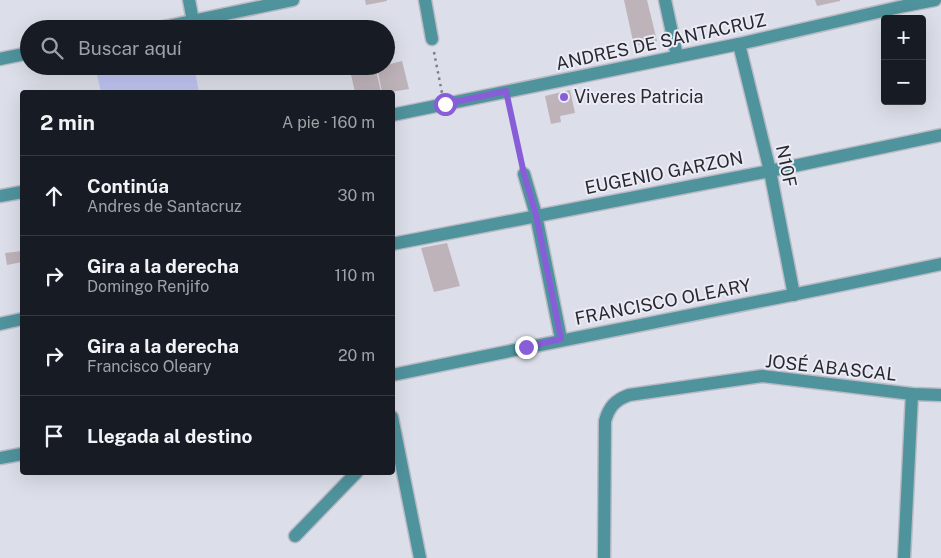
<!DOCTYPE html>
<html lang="es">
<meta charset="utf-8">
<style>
body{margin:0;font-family:"Public Sans",sans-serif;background:#242831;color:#f1f3f6}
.controls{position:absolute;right:15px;top:15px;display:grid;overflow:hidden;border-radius:5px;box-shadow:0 5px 20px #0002}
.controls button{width:45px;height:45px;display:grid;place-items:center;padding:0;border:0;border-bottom:1px solid #363941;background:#171b24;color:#f1f3f6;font:25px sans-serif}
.stop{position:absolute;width:15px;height:15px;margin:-11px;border:4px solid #885ed8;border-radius:50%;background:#fff}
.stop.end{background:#885ed8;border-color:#fff;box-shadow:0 1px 5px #0008}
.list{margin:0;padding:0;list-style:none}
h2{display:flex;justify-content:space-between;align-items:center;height:65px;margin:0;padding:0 20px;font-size:21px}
h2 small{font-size:16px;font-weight:400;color:#9ea1a6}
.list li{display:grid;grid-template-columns:32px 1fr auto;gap:15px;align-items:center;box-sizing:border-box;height:80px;padding:0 20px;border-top:1px solid #363941}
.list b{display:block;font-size:19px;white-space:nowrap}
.list p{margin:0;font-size:16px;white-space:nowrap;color:#9ea1a6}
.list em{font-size:16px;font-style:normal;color:#9ea1a6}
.icon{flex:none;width:28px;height:28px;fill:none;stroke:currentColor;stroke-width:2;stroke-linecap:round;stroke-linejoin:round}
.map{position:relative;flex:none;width:941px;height:558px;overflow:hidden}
.search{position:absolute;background:#171b24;box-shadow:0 5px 20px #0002;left:20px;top:20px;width:375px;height:55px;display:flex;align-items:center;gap:12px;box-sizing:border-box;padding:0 18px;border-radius:28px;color:#9ea1a6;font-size:19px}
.panel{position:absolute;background:#171b24;box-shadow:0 5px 20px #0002;left:20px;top:90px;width:375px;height:385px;border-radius:5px}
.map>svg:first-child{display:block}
.green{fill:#bfc5f2}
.building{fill:#beb3b9}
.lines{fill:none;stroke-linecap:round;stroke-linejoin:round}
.minor-casing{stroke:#b8bac4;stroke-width:15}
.path{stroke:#7d7e86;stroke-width:2.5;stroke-dasharray:2.5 4;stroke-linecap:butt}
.minor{stroke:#4f939d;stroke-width:12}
.route{stroke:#885ed8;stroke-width:6}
.poi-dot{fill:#885ed8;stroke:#eaebf6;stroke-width:2}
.labels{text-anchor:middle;stroke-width:4;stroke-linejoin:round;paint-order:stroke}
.street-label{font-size:18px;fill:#292a2e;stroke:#eaebf6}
.poi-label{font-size:18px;fill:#292a2e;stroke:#eaebf6;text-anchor:start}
</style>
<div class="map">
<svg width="941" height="558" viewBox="0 0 941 558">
<rect width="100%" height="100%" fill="#dcdee9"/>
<path class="green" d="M 95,66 L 194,66 L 199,92 L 101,92 Z"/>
<g class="building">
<path d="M 365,0 L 387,0 L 387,1 L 366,5 Z"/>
<path d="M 624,0 L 647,0 L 657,41 L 634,46 Z"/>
<path d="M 815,0 L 840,0 L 840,1 L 817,6 Z"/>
<path d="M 402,61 L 409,89 L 391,92 L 382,92 L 377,67 L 386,66 L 386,65 Z"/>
<path d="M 349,66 L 375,66 L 381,92 L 355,92 Z"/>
<path d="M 570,90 L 575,113 L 560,116 L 561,122 L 551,124 L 545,96 Z"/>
<path d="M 447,243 L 460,286 L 434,292 L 421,248 Z"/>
<path d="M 22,251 L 22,262 L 7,265 L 5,253 Z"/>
</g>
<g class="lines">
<g class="minor-casing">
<g id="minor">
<path d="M 189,0 L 193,21"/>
<path d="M 425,0 L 432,39"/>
<path d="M 665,0 L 677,56"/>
<path d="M 154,29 L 293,0"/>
<path d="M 739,44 L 770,171 L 794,295"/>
<path d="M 0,59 L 29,53"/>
<path d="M 392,115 L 739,44 L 904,6 L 935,0"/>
<path d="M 524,174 L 536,215 L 561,339"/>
<path d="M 0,196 L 22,192"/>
<path d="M 392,244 L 770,171 L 941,135"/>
<path d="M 0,324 L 22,319"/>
<path d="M 392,375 C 575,337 759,303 941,264"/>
<path d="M 392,417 L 420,558"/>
<path d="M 0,458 L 22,454"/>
<path d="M 295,536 L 357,472"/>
<path d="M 604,558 L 605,421 C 609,407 615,400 629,395 L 762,376 L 912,394 L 941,395"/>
<path d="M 904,558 L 912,394"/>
</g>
</g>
<g class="path">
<path d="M 434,52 L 442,93"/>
<path d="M 509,104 L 521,162"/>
</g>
<use href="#minor" class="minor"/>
</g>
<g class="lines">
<path class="route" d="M 445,104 L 506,91 L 524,174 L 536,215 L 561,339 L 526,347"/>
</g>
<circle class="poi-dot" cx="564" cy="97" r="5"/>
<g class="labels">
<g class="street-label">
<text transform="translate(661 42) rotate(-12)" y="6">ANDRES DE SANTACRUZ</text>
<text transform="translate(786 166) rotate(78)" y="6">N10F</text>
<text transform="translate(664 173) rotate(-11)" y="6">EUGENIO GARZON</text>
<text transform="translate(663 302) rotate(-11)" y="6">FRANCISCO OLEARY</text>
<text transform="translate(831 368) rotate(6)" y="6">JOSÉ ABASCAL</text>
</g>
<g class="poi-label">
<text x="574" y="103">Viveres Patricia</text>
</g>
</g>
</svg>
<div class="controls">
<button>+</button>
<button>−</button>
</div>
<div class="stop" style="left:445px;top:104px"></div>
<div class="stop end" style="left:526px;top:347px"></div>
<div class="search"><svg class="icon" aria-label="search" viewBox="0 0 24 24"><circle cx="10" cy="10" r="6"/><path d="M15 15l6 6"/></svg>Buscar aquí</div>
<section class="panel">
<h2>2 min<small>A pie · 160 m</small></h2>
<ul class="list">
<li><svg class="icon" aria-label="ahead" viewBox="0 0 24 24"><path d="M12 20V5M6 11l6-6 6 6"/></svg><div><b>Continúa</b><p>Andres de Santacruz</p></div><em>30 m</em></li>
<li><svg class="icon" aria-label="right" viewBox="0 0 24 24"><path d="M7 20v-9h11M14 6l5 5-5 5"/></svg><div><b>Gira a la derecha</b><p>Domingo Renjifo</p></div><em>110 m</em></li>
<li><svg class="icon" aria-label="right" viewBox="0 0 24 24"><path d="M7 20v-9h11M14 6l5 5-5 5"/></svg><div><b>Gira a la derecha</b><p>Francisco Oleary</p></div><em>20 m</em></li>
<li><svg class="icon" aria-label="arrive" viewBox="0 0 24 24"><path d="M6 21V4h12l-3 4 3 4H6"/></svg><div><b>Llegada al destino</b></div></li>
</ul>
</section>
</div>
